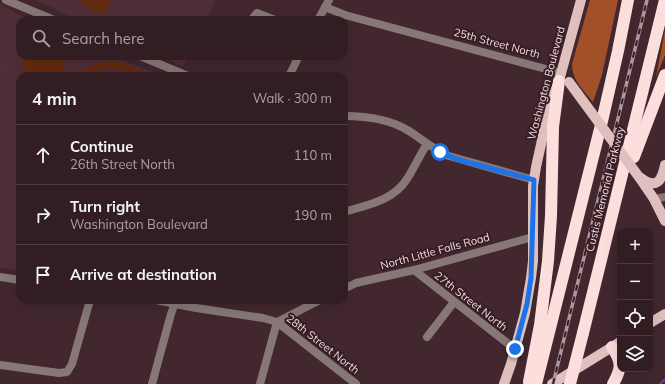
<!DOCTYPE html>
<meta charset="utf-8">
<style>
body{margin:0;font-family:Mulish,sans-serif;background:#3d2a30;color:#f1f3f6}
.controls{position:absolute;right:12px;bottom:12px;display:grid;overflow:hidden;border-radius:8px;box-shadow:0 4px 16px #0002}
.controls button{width:36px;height:36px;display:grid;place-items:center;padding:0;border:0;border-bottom:1px solid #4d3b41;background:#321d23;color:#f1f3f6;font:20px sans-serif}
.stop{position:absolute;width:12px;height:12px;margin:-9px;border:3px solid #1a73e8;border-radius:50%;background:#fff}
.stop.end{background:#1a73e8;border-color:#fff;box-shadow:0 1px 4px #0008}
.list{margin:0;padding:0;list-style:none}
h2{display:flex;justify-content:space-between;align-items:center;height:52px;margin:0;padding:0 16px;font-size:17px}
h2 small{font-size:13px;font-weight:400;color:#a8a2a6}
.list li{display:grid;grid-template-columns:26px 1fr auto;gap:12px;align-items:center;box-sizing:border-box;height:60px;padding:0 16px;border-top:1px solid #4d3b41}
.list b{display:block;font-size:15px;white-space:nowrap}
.list p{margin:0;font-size:13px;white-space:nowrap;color:#a8a2a6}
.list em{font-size:13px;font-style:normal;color:#a8a2a6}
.icon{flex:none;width:22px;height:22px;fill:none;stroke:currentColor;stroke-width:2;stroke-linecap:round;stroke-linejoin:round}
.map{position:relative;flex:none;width:665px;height:384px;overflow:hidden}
.search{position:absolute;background:#321d23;box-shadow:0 4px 16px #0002;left:16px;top:16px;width:332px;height:44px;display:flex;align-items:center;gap:10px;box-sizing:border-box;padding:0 14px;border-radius:12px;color:#a8a2a6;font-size:15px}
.panel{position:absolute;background:#321d23;box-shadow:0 4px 16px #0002;left:16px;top:72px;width:332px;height:232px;border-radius:12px}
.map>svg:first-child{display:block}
.built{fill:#502e38}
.green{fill:#632b0f}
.forest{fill:#a1502a}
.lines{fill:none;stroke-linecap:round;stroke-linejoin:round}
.stream{stroke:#753f81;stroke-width:2}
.minor{stroke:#877877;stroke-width:8}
.major{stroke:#dfc0be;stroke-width:10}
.highway{stroke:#fcdedc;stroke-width:12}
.rail-casing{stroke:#ac979d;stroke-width:3.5}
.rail{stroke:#381d25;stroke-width:2;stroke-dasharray:6;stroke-linecap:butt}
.major-bridge{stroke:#dfc0be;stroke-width:10}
.highway-bridge{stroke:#fcdedc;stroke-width:12}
.route{stroke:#1a73e8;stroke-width:5}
.labels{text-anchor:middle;stroke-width:4;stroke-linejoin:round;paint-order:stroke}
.street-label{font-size:11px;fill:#eedce0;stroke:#381d25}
</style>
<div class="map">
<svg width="665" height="384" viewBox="0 0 665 384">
<rect width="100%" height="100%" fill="#42272f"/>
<g class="built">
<path d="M 36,0 L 215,0 L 206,20 L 77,20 Z"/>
<path d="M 0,5 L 30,20 L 20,20 L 20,56 L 110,56 L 164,76 L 20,76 L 20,271 L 0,268 Z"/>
<path d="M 159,56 L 189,56 L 183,66 Z"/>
</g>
<g class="green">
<path d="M 81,0 L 111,0 L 105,13 L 102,14 L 82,5 Z"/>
<path d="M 23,56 L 67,56 L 63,76 L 24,76 L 22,64 Z"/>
<path d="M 114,61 L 127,65 L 152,76 L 134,76 L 120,70 L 108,68 L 96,71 L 88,76 L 79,76 C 87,65 101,62 114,61 Z"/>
</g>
<g class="forest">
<path d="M 590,0 L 618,0 L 602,75 L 593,102 C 584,91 572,80 572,64 Z"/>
<path d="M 665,30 L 665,55 L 656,77 Z"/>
</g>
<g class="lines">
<path class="stream" d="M 660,384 L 665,379"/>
<g class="minor">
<path d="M 6,0 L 54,20"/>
<path d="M 325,7 L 345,15 L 561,73"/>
<path d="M 251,20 L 257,13 L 275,20"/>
<path d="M 318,20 L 329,0"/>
<path d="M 140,56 L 188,76"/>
<path d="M 289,76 L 299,56"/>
<path d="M 344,116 C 366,116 390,119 409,131 C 423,140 434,150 449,156 L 534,180"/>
<path d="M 654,199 L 665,197"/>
<path d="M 344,212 C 367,205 393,201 407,179 C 414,168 420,155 427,144"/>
<path d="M 414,270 L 515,349"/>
<path d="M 0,277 L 20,280"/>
<path d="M 344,289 L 356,283 L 414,270 L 533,237"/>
<path d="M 156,300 L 196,308 L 263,318 L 277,322 L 356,384"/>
<path d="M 277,322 L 320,300"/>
<path d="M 427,337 L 454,302"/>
<path d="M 0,365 L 59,373 L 67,372 L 72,364 L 90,300"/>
<path d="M 152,384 L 171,314 L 176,300"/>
<path d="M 260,384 L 277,322"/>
</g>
<g class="major">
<path d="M 639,177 L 654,199 L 665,221"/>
<path d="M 641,178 C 657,190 662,180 665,165"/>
<path d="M 650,323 L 665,314"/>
<path d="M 504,384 L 511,364 L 525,313 L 531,278 L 533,261 L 533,186 L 536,167 L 550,104 L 559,81 L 581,0"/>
<path d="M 552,384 L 620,342"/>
</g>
<g class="highway">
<path d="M 634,157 L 665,75"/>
<path d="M 583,333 L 665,0"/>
<path d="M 612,347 C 622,362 622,368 613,384"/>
<path d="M 529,382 L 540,325 L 548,261 L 551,216 L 553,127 L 559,81"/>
<path d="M 536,384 L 603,117 L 618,51 L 628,0"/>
</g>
<g class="rail-casing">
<path id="rail" d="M 553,384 L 647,0"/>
</g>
<use href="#rail" class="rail"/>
<path class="major-bridge" d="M 569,82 L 639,177"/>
<path class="highway-bridge" d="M 570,384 L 583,333"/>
</g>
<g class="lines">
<path class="route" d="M 440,152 L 456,159 L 534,180 L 531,278 L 527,304 L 515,349"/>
</g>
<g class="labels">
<g class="street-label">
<text transform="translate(497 43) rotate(15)" y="4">25th Street North</text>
<text transform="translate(546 83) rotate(-75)" y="4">Washington Boulevard</text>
<text transform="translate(605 189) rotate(-76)" y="4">Custis Memorial Parkway</text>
<text transform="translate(435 251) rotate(-15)" y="4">North Little Falls Road</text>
<text transform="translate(471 301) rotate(38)" y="4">27th Street North</text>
<text transform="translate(323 344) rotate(38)" y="4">28th Street North</text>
</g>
</g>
</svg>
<div class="controls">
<button>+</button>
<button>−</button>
<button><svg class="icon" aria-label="locate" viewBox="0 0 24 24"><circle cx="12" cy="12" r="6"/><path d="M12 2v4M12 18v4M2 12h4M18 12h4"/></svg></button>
<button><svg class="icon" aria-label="layers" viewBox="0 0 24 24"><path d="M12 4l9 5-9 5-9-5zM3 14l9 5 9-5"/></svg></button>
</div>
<div class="stop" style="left:440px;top:152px"></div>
<div class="stop end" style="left:515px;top:349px"></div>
<div class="search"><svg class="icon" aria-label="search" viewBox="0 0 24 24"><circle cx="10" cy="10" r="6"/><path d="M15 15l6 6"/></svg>Search here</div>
<section class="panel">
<h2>4 min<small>Walk · 300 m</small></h2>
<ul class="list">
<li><svg class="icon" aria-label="ahead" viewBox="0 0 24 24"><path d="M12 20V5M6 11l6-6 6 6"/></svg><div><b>Continue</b><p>26th Street North</p></div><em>110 m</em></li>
<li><svg class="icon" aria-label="right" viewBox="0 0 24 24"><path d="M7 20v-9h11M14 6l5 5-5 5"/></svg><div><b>Turn right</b><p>Washington Boulevard</p></div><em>190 m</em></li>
<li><svg class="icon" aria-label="arrive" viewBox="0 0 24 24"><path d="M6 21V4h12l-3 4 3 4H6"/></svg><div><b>Arrive at destination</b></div></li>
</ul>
</section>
</div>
